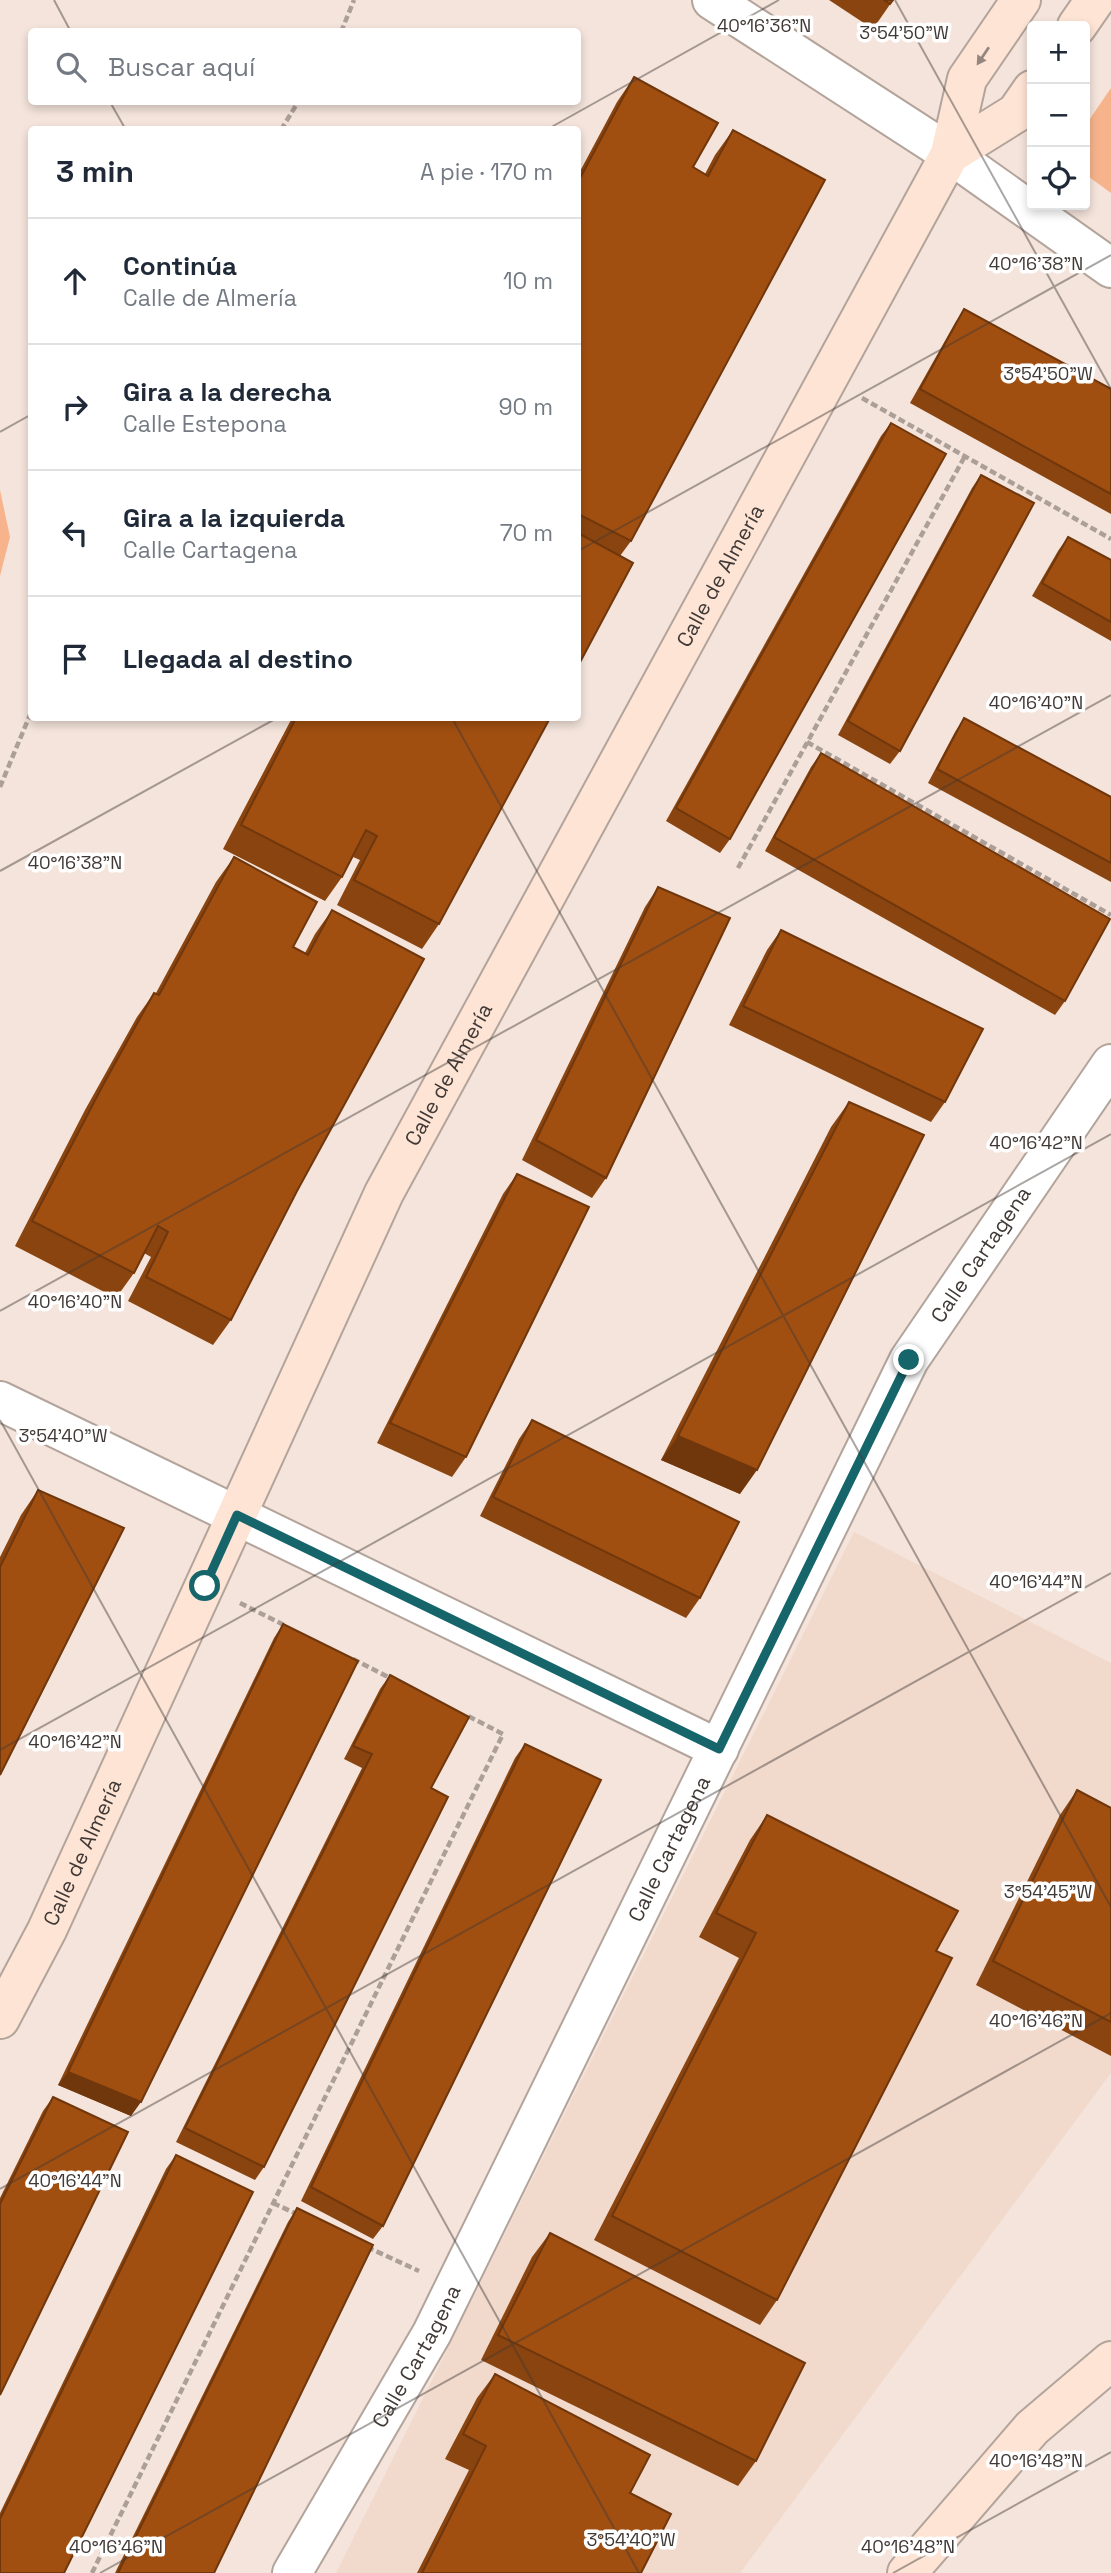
<!DOCTYPE html>
<html lang="es">
<meta charset="utf-8">
<style>
body{margin:0;font-family:"Space Grotesk",sans-serif;background:#f2f2f3;color:#1f2937}
.controls{position:absolute;right:21px;top:21px;display:grid;overflow:hidden;border-radius:7px;box-shadow:0 4px 10px #0003}
.controls button{width:63px;height:63px;display:grid;place-items:center;padding:0;border:0;border-bottom:2px solid #e0e1e3;background:#fff;color:#1f2937;font:35px sans-serif}
.stop{position:absolute;width:21px;height:21px;margin:-16px;border:5px solid #16656a;border-radius:50%;background:#fff}
.stop.end{background:#16656a;border-color:#fff;box-shadow:0 2px 7px #0008}
.list{margin:0;padding:0;list-style:none}
h2{display:flex;justify-content:space-between;align-items:center;height:91px;margin:0;padding:0 28px;font-size:30px}
h2 small{font-size:23px;font-weight:400;color:#747a83}
.list li{display:grid;grid-template-columns:46px 1fr auto;gap:21px;align-items:center;box-sizing:border-box;height:126px;padding:0 28px;border-top:2px solid #e0e1e3}
.list b{display:block;font-size:26px;white-space:nowrap}
.list p{margin:0;font-size:23px;white-space:nowrap;color:#747a83}
.list em{font-size:23px;font-style:normal;color:#747a83}
.icon{flex:none;width:38px;height:38px;fill:none;stroke:currentColor;stroke-width:2;stroke-linecap:round;stroke-linejoin:round}
.map{position:relative;flex:none;width:1111px;height:2573px;overflow:hidden}
.search{position:absolute;background:#fff;box-shadow:0 4px 10px #0003;left:28px;top:28px;width:553px;height:77px;display:flex;align-items:center;gap:18px;box-sizing:border-box;padding:0 24px;border-radius:7px;color:#747a83;font-size:26px}
.panel{position:absolute;background:#fff;box-shadow:0 4px 10px #0003;left:28px;top:126px;width:553px;height:595px;border-radius:7px}
.map>svg:first-child{display:block}
.built{fill:#f1d9cc}
.green{fill:#f7b48c}
.lines{fill:none;stroke-linecap:round;stroke-linejoin:round}
.street-casing{stroke:#b3a49b;stroke-width:42}
.secondary-casing{stroke:#b3a49b;stroke-width:42}
.path{stroke:#ab9f98;stroke-width:4.5;stroke-dasharray:7 3.5;stroke-linecap:butt}
.street{stroke:#fff;stroke-width:38}
.secondary{stroke:#fde4d5;stroke-width:38}
.wall{fill:#8a440f}
.shaded-wall{fill:#71370c}
.building{fill:#a14f11;stroke:#71370c;stroke-width:2}
.oneway{fill:#95867e}
.route{stroke:#16656a;stroke-width:9}
.ticks{fill:none;stroke:#403936;stroke-width:2;stroke-opacity:0.45}
.labels{text-anchor:middle;stroke-width:7;stroke-linejoin:round;paint-order:stroke}
.street-label{font-size:21px;fill:#403936;stroke:#fff}
.ticks-label{font-size:18px;text-anchor:middle;fill:#403936;stroke:#fff;stroke-width:7;stroke-linejoin:round;paint-order:stroke}
</style>
<div class="map">
<svg width="1111" height="2573" viewBox="0 0 1111 2573">
<rect width="100%" height="100%" fill="#f4e4db"/>
<path class="built" d="M 854,1532 L 1111,1663 L 1111,2073 L 740,2573 L 336,2573 Z"/>
<g class="green">
<path d="M 1111,88 L 1111,193 L 1085,174 L 1085,126 Z"/>
<path d="M 0,490 L 10,537 L 0,576 Z"/>
</g>
<g class="lines">
<g class="street-casing">
<g id="street">
<path d="M 712,0 L 950,154 L 1111,268"/>
<path d="M 0,1401 L 719,1749"/>
<path id="s1" d="M 292,2573 L 432,2333 L 909,1360 L 1111,1064"/>
</g>
</g>
<g class="secondary-casing">
<g id="secondary">
<path d="M 1077,26 L 1095,0"/>
<path d="M 950,154 L 1016,113 L 1032,90"/>
<path id="s2" d="M 0,2019 L 47,1930 L 384,1193 L 950,154 L 967,79 L 1021,0"/>
<path d="M 907,2573 L 1032,2428 L 1111,2361"/>
</g>
</g>
<g class="path">
<path d="M 341,32 L 354,0"/>
<path d="M 281,130 L 298,102"/>
<path d="M 862,398 L 1111,539"/>
<path d="M 807,742 L 1111,915"/>
<path d="M 0,787 L 32,710"/>
<path d="M 738,868 L 965,456"/>
<path d="M 240,1603 L 286,1626"/>
<path d="M 353,1659 L 392,1679"/>
<path d="M 273,2203 L 299,2215"/>
<path d="M 367,2247 L 419,2271"/>
<path d="M 92,2573 L 503,1734 L 466,1715"/>
</g>
<use href="#street" class="street"/>
<use href="#secondary" class="secondary"/>
</g>
<g class="wall">
<path d="M 829,0 L 893,0 L 873,29 Z"/>
<path d="M 634,77 L 693,167 L 705,174 L 715,155 L 733,130 L 631,541 L 620,556 L 578,666 L 578,175 L 617,102 Z"/>
<path d="M 964,309 L 1111,389 L 1111,514 L 910,403 L 955,323 Z"/>
<path d="M 891,423 L 730,839 L 720,853 L 666,821 L 881,436 Z"/>
<path d="M 981,475 L 900,751 L 890,764 L 838,735 L 972,488 Z"/>
<path d="M 1068,537 L 1111,560 L 1111,641 L 1032,596 L 1058,551 Z"/>
<path d="M 292,718 L 550,718 L 439,924 L 422,949 L 337,905 L 360,860 L 353,857 L 342,877 L 325,901 L 223,849 Z"/>
<path d="M 964,718 L 1111,797 L 1111,882 L 928,783 L 955,732 Z"/>
<path d="M 821,753 L 1065,1001 L 1055,1015 L 765,851 L 811,767 Z"/>
<path d="M 234,857 L 293,947 L 305,953 L 315,934 L 332,910 L 297,1191 L 231,1320 L 213,1345 L 128,1301 L 151,1257 L 144,1253 L 134,1273 L 116,1298 L 15,1246 L 85,1110 L 137,1017 L 154,993 L 156,993 L 216,882 Z"/>
<path d="M 658,887 L 606,1178 L 592,1198 L 522,1160 L 645,907 Z"/>
<path d="M 781,930 L 945,1102 L 931,1122 L 729,1025 L 767,950 Z"/>
<path d="M 849,1102 L 740,1494 L 661,1460 L 831,1127 Z"/>
<path d="M 517,1174 L 466,1457 L 452,1477 L 377,1443 L 503,1194 Z"/>
<path d="M 532,1420 L 700,1598 L 686,1618 L 480,1516 L 519,1439 Z"/>
<path d="M 38,1490 L 0,1775 L 0,1557 L 21,1515 Z"/>
<path d="M 283,1624 L 131,2116 L 58,2085 L 274,1638 Z"/>
<path d="M 390,1675 L 431,1788 L 264,2167 L 255,2180 L 176,2142 L 362,1768 L 344,1759 L 380,1689 Z"/>
<path d="M 525,1744 L 383,2226 L 373,2239 L 301,2201 L 515,1758 Z"/>
<path d="M 1077,1790 L 1111,1808 L 1111,2056 L 976,1985 L 1060,1815 Z"/>
<path d="M 767,1815 L 936,1951 L 777,2300 L 760,2325 L 594,2240 L 739,1958 L 699,1937 L 750,1840 Z"/>
<path d="M 53,2097 L 0,2395 L 0,2198 L 43,2111 Z"/>
<path d="M 176,2155 L 0,2573 L 0,2513 L 166,2169 Z"/>
<path d="M 297,2208 L 214,2573 L 115,2573 L 288,2222 Z"/>
<path d="M 550,2233 L 756,2461 L 738,2486 L 481,2360 L 532,2257 Z"/>
<path d="M 495,2374 L 630,2493 L 641,2573 L 417,2573 L 469,2470 L 445,2459 L 477,2398 Z"/>
</g>
<g class="shaded-wall">
<path d="M 678,1436 L 757,1470 L 740,1494 L 661,1460 Z"/>
<path d="M 68,2072 L 141,2102 L 131,2116 L 58,2085 Z"/>
</g>
<g class="building">
<path d="M 884,0 L 893,0 L 890,4 Z"/>
<path d="M 634,77 L 718,123 L 693,167 L 708,176 L 733,130 L 825,180 L 631,541 L 578,514 L 578,182 Z"/>
<path d="M 964,309 L 1111,389 L 1111,494 L 920,389 Z"/>
<path d="M 891,423 L 946,454 L 730,839 L 676,808 Z"/>
<path d="M 981,475 L 1034,503 L 900,751 L 848,721 Z"/>
<path d="M 578,533 L 633,563 L 578,666 Z"/>
<path d="M 1068,537 L 1111,560 L 1111,622 L 1042,583 Z"/>
<path d="M 296,718 L 550,718 L 439,924 L 354,880 L 377,836 L 366,830 L 342,877 L 241,825 Z"/>
<path d="M 964,718 L 1111,797 L 1111,863 L 937,769 Z"/>
<path d="M 821,753 L 1110,919 L 1065,1001 L 774,837 Z"/>
<path d="M 234,857 L 317,902 L 293,947 L 308,955 L 332,910 L 424,959 L 297,1191 L 231,1320 L 146,1277 L 168,1232 L 158,1226 L 134,1273 L 32,1221 L 103,1085 L 154,993 L 159,995 Z"/>
<path d="M 658,887 L 730,918 L 606,1178 L 536,1140 Z"/>
<path d="M 781,930 L 983,1029 L 945,1102 L 743,1006 Z"/>
<path d="M 849,1102 L 924,1135 L 757,1470 L 678,1436 Z"/>
<path d="M 517,1174 L 589,1207 L 466,1457 L 390,1423 Z"/>
<path d="M 532,1420 L 739,1522 L 700,1598 L 493,1497 Z"/>
<path d="M 38,1490 L 124,1528 L 0,1775 L 0,1567 Z"/>
<path d="M 283,1624 L 358,1661 L 141,2102 L 68,2072 Z"/>
<path d="M 390,1675 L 469,1717 L 431,1788 L 448,1797 L 264,2167 L 185,2128 L 372,1754 L 353,1746 Z"/>
<path d="M 525,1744 L 601,1780 L 383,2226 L 311,2187 Z"/>
<path d="M 1077,1790 L 1111,1808 L 1111,2022 L 993,1961 Z"/>
<path d="M 767,1815 L 958,1911 L 936,1951 L 952,1958 L 777,2300 L 612,2216 L 756,1933 L 716,1913 Z"/>
<path d="M 53,2097 L 128,2132 L 0,2395 L 0,2204 Z"/>
<path d="M 176,2155 L 253,2192 L 64,2573 L 0,2573 L 0,2519 Z"/>
<path d="M 297,2208 L 373,2245 L 214,2573 L 118,2573 Z"/>
<path d="M 550,2233 L 805,2363 L 756,2461 L 498,2335 Z"/>
<path d="M 495,2374 L 650,2455 L 630,2493 L 671,2514 L 641,2573 L 422,2573 L 486,2446 L 463,2434 Z"/>
</g>
<defs><path id="oneway-solid" d="M-6-.8H1V-3.2L6.5 0L1 3.2V.8H-6Z" transform="scale(1.75)"/></defs>
<use class="oneway" href="#oneway-solid" transform="translate(983 56) rotate(124)"/>
<g class="lines">
<path class="route" d="M 205,1586 L 237,1515 L 719,1749 L 909,1360"/>
</g>
<path class="ticks" d="M 54,0 L 71,32M 895,0 L 1111,389M 110,102 L 126,130M 546,130 L 779,0M 0,432 L 32,414M 578,551 L 1111,255M 452,718 L 1111,1907M 0,871 L 277,718M 0,1311 L 1111,695M 0,1420 L 639,2573M 0,1750 L 1111,1134M 0,2189 L 1111,1573M 100,2573 L 1111,2013M 893,2573 L 1111,2452"/>
<g class="labels">
<g class="street-label">
<text dy="7" stroke="none"><textPath href="#s2" startOffset="1614">Calle de Almería</textPath></text>
<text dy="7" stroke="none"><textPath href="#s2" startOffset="1046">Calle de Almería</textPath></text>
<text dy="7" stroke="none"><textPath href="#s1" startOffset="1489">Calle Cartagena</textPath></text>
<text dy="7" stroke="none"><textPath href="#s1" startOffset="817">Calle Cartagena</textPath></text>
<text dy="7" stroke="none"><textPath href="#s2" startOffset="186">Calle de Almería</textPath></text>
<text dy="7" stroke="none"><textPath href="#s1" startOffset="250">Calle Cartagena</textPath></text>
</g>
</g>
<g class="ticks-label">
<text x="764" y="32">40°16'36"N</text>
<text x="904" y="39">3°54'50"W</text>
<text x="1036" y="270">40°16'38"N</text>
<text x="1048" y="380">3°54'50"W</text>
<text x="1036" y="709">40°16'40"N</text>
<text x="75" y="869">40°16'38"N</text>
<text x="1036" y="1149">40°16'42"N</text>
<text x="75" y="1308">40°16'40"N</text>
<text x="63" y="1442">3°54'40"W</text>
<text x="1036" y="1588">40°16'44"N</text>
<text x="75" y="1748">40°16'42"N</text>
<text x="1048" y="1898">3°54'45"W</text>
<text x="1036" y="2027">40°16'46"N</text>
<text x="75" y="2187">40°16'44"N</text>
<text x="1036" y="2467">40°16'48"N</text>
<text x="631" y="2546">3°54'40"W</text>
<text x="116" y="2553">40°16'46"N</text>
<text x="908" y="2553">40°16'48"N</text>
</g>
</svg>
<div class="controls">
<button>+</button>
<button>−</button>
<button><svg class="icon" aria-label="locate" viewBox="0 0 24 24"><circle cx="12" cy="12" r="6"/><path d="M12 2v4M12 18v4M2 12h4M18 12h4"/></svg></button>
</div>
<div class="stop" style="left:205px;top:1586px"></div>
<div class="stop end" style="left:909px;top:1360px"></div>
<div class="search"><svg class="icon" aria-label="search" viewBox="0 0 24 24"><circle cx="10" cy="10" r="6"/><path d="M15 15l6 6"/></svg>Buscar aquí</div>
<section class="panel">
<h2>3 min<small>A pie · 170 m</small></h2>
<ul class="list">
<li><svg class="icon" aria-label="ahead" viewBox="0 0 24 24"><path d="M12 20V5M6 11l6-6 6 6"/></svg><div><b>Continúa</b><p>Calle de Almería</p></div><em>10 m</em></li>
<li><svg class="icon" aria-label="right" viewBox="0 0 24 24"><path d="M7 20v-9h11M14 6l5 5-5 5"/></svg><div><b>Gira a la derecha</b><p>Calle Estepona</p></div><em>90 m</em></li>
<li><svg class="icon" aria-label="left" viewBox="0 0 24 24"><path d="M17 20v-9H6M10 6l-5 5 5 5"/></svg><div><b>Gira a la izquierda</b><p>Calle Cartagena</p></div><em>70 m</em></li>
<li><svg class="icon" aria-label="arrive" viewBox="0 0 24 24"><path d="M6 21V4h12l-3 4 3 4H6"/></svg><div><b>Llegada al destino</b></div></li>
</ul>
</section>
</div>
